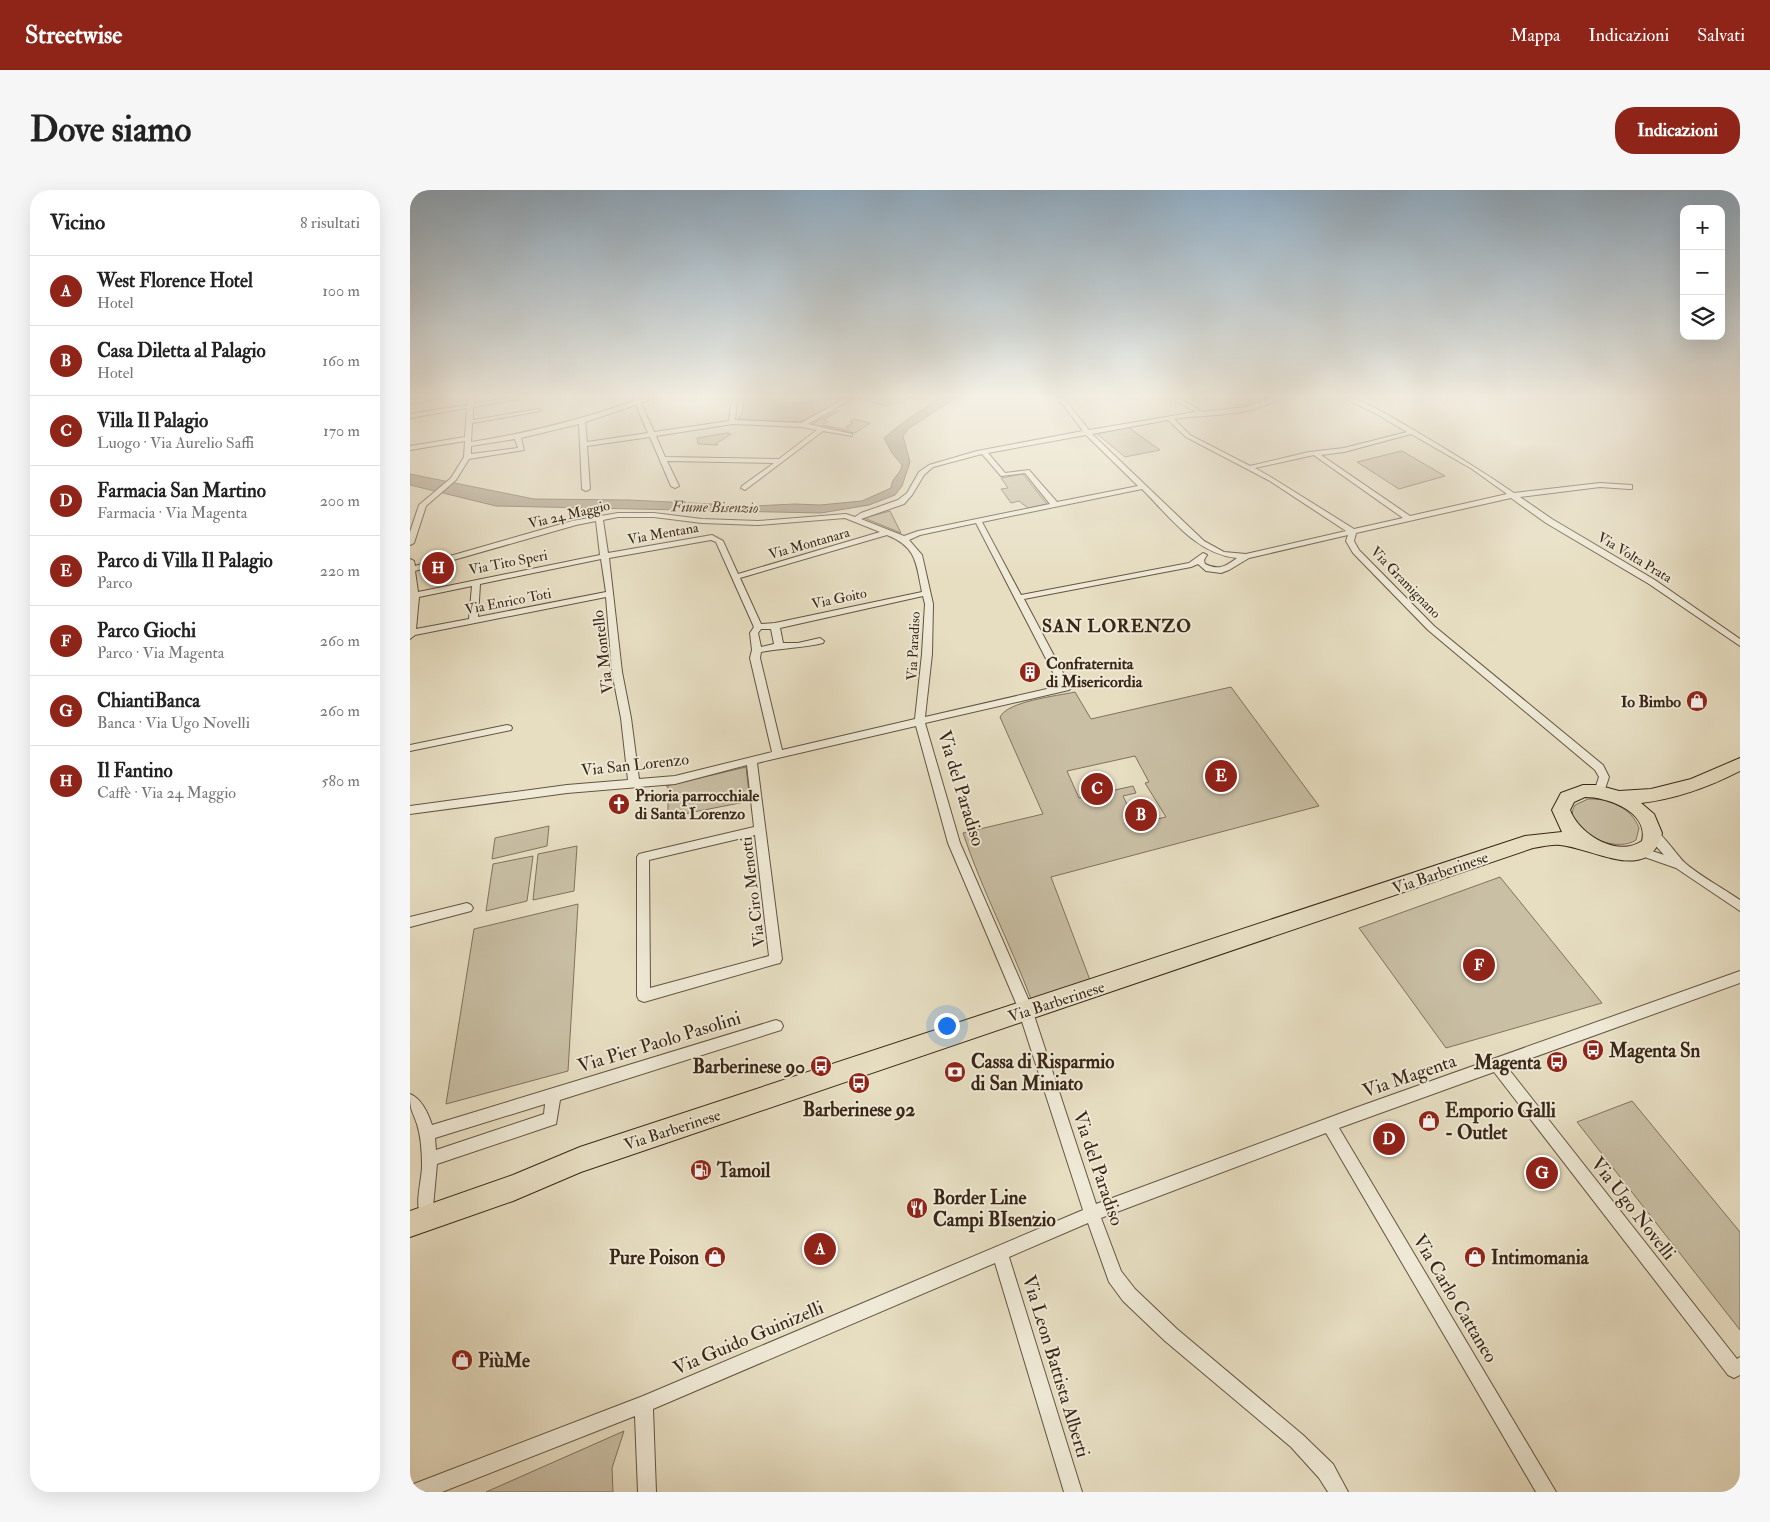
<!DOCTYPE html>
<html lang="it">
<meta charset="utf-8">
<style>
body{margin:0;font-family:"IM FELL Double Pica",serif;background:#f6f6f6;color:#222}
.controls{position:absolute;right:15px;top:15px;display:grid;overflow:hidden;border-radius:10px;box-shadow:0 5px 20px #0002}
.controls button{width:45px;height:45px;display:grid;place-items:center;padding:0;border:0;border-bottom:1px solid #e0e0e0;background:#fff;color:#222;font:25px sans-serif}
.you{position:absolute;left:536px;top:835px;width:18px;height:18px;margin:-12px;border:4px solid #fff;border-radius:50%;background:#1a73e8;box-shadow:0 0 0 8px #1a73e833}
.badge{display:grid;place-items:center;width:32px;height:32px;border-radius:50%;background:#8f2418;color:#fff;font-size:16px;font-weight:700}
.pin{position:absolute;translate:-50% -50%;border:2px solid #fff;box-shadow:0 1px 5px #0006}
.list{margin:0;padding:0;list-style:none}
h2{display:flex;justify-content:space-between;align-items:center;height:65px;margin:0;padding:0 20px;font-size:21px}
h2 small{font-size:16px;font-weight:400;color:#767676}
.list li{display:grid;grid-template-columns:32px 1fr auto;gap:15px;align-items:center;box-sizing:border-box;height:70px;padding:0 20px;border-top:1px solid #e0e0e0}
.list b{display:block;font-size:19px;white-space:nowrap}
.list p{margin:0;font-size:16px;white-space:nowrap;color:#767676}
.list em{font-size:16px;font-style:normal;color:#767676}
.icon{flex:none;width:28px;height:28px;fill:none;stroke:currentColor;stroke-width:2;stroke-linecap:round;stroke-linejoin:round}
.map{position:relative;flex:none;width:1330px;height:1302px;overflow:hidden;border-radius:20px}
header{display:flex;align-items:center;gap:30px;box-sizing:border-box;height:70px;padding:0 25px;background:#8f2418;color:#fff}
header strong{font-size:24px}
nav{display:flex;gap:28px;margin-inline-start:auto;font-size:18px}
.intro{display:flex;align-items:center;justify-content:space-between;box-sizing:border-box;height:120px;padding:0 30px}
h1{margin:0;font-size:35px}
.button{padding:12px 22px;border-radius:20px;background:#8f2418;color:#fff;font-size:18px;font-weight:700}
main{display:flex;gap:30px;padding:0 30px}
aside{flex:1;background:#fff;border-radius:20px;box-shadow:0 5px 20px #0002}
.map>svg:first-child{display:block}
.green{fill:#c9bfa5;stroke:#81725e;fill-rule:evenodd}
.water{fill:#ac9f88;stroke:#7e6f5b}
.lines{fill:none;stroke-linecap:round;stroke-linejoin:round}
.minor-casing{stroke:#645442;stroke-width:2}
.primary-casing{stroke:#392617;stroke-width:2}
.minor{fill:#efead7;fill-rule:evenodd}
.primary{fill:#e7dec2;fill-rule:evenodd}
.labels{text-anchor:middle;stroke-width:4;stroke-linejoin:round;paint-order:stroke}
.far-street-label{font-size:14px;fill:#392617;stroke:#efead7}
.far-water-label{font-size:15px;font-style:italic;fill:#5c4a39;stroke:#efead7}
.street-label{font-size:16px;fill:#392617;stroke:#efead7}
.poi-label{font-size:16px;font-weight:bold;fill:#392617;stroke:#efead7;text-anchor:start}
.far-district-label{font-size:18px;font-weight:bold;letter-spacing:1px;fill:#392617;stroke:#efead7}
.near-street-label{font-size:19px;fill:#392617;stroke:#efead7}
.near-poi-label{font-size:19px;font-weight:bold;fill:#392617;stroke:#efead7;text-anchor:start}
</style>
<header>
<strong>Streetwise</strong>
<nav><a>Mappa</a><a>Indicazioni</a><a>Salvati</a></nav>
</header>
<div class="intro"><h1>Dove siamo</h1><a class="button">Indicazioni</a></div>
<main>
<aside>
<h2>Vicino<small>8 risultati</small></h2>
<ul class="list">
<li><span class="badge">A</span><div><b>West Florence Hotel</b><p>Hotel</p></div><em>100 m</em></li>
<li><span class="badge">B</span><div><b>Casa Diletta al Palagio</b><p>Hotel</p></div><em>160 m</em></li>
<li><span class="badge">C</span><div><b>Villa Il Palagio</b><p>Luogo · Via Aurelio Saffi</p></div><em>170 m</em></li>
<li><span class="badge">D</span><div><b>Farmacia San Martino</b><p>Farmacia · Via Magenta</p></div><em>200 m</em></li>
<li><span class="badge">E</span><div><b>Parco di Villa Il Palagio</b><p>Parco</p></div><em>220 m</em></li>
<li><span class="badge">F</span><div><b>Parco Giochi</b><p>Parco · Via Magenta</p></div><em>260 m</em></li>
<li><span class="badge">G</span><div><b>ChiantiBanca</b><p>Banca · Via Ugo Novelli</p></div><em>260 m</em></li>
<li><span class="badge">H</span><div><b>Il Fantino</b><p>Caffè · Via 24 Maggio</p></div><em>580 m</em></li>
</ul>
</aside>
<div class="map">
<svg width="1330" height="1302" viewBox="0 0 1330 1302">
<rect width="100%" height="100%" fill="#e7dec2"/>
<filter id="stains"><feTurbulence type="fractalNoise" baseFrequency=".004" numOctaves="4"/><feColorMatrix values="0 0 0 0 .2 0 0 0 0 .09 0 0 0 0 .02 0 0 0 .5 -.17"/></filter>
<radialGradient id="worn" r=".72"><stop offset=".6" stop-color="#630" stop-opacity="0"/><stop offset="1" stop-color="#630" stop-opacity=".3"/></radialGradient>
<g class="green">
<path d="M 335,207 L 360,207 L 385,214 L 401,211 L 408,207 L 437,207 L 397,230 L 380,232 L 328,229 L 332,222 Z"/>
<path d="M 451,207 L 501,207 L 490,213 L 485,212 L 478,216 L 448,209 Z"/>
<path d="M 426,221 L 429,221 L 413,230 L 418,231 L 413,235 L 437,240 L 439,238 L 436,237 L 443,233 L 440,231 L 444,229 L 460,233 L 445,243 L 400,235 Z"/>
<path d="M 718,237 L 750,260 L 715,267 L 687,244 Z"/>
<path d="M 317,243 L 321,244 L 306,254 L 308,255 L 288,254 L 287,248 Z"/>
<path d="M 992,261 L 1035,286 L 989,299 L 947,272 Z"/>
<path d="M 613,284 L 637,314 L 618,318 L 609,311 L 601,313 L 591,299 L 598,298 L 591,288 Z"/>
<path d="M 480,321 L 491,343 L 454,328 Z"/>
<path d="M 821,497 L 909,616 L 641,687 L 680,790 L 621,809 C 600,753 572,700 553,643 L 633,624 L 590,527 C 598,511 647,506 665,502 L 681,529 ZM 725,566 L 739,592 L 735,593 L 756,627 L 726,634 L 713,606 L 726,603 L 723,596 L 669,608 L 657,581 Z"/>
<path d="M 336,577 L 340,611 L 258,627 L 258,596 L 256,596 Z"/>
<path d="M 1178,609 C 1198,608 1221,617 1229,638 L 1226,650 C 1205,665 1150,639 1165,615 Z"/>
<path d="M 139,636 L 137,656 L 82,669 L 85,648 Z"/>
<path d="M 167,656 L 164,701 L 123,710 L 128,664 Z"/>
<path d="M 123,666 L 117,711 L 76,721 L 83,674 Z"/>
<path d="M 1090,687 L 1192,813 L 1036,858 L 949,738 Z"/>
<path d="M 168,714 L 158,881 L 36,914 L 64,739 Z"/>
<path d="M 1222,911 L 1330,1042 L 1330,1140 L 1167,932 Z"/>
<path d="M 214,1241 L 202,1278 L 203,1302 L 76,1302 Z"/>
</g>
<path class="water" d="M 532,207 L 547,207 L 498,239 L 493,246 L 500,272 L 492,296 L 485,305 L 459,315 L 411,323 L 86,316 L 0,295 L 0,284 L 124,309 L 219,310 L 343,316 L 385,314 L 410,315 L 452,311 L 481,298 C 481,288 491,284 492,275 L 482,263 L 474,248 L 495,231 Z"/>
<g class="lines">
<g class="minor-casing">
<g id="minor">
<path d="M 20,207 L 34,207 L 0,214 L 0,210 Z"/>
<path d="M 58,207 L 64,207 L 64,214 L 105,207 L 119,207 L 63,217 L 63,230 L 128,219 L 131,221 L 62,233 L 61,252 C 118,243 170,230 224,211 L 222,207 L 228,207 L 229,210 L 246,207 L 231,213 L 244,242 L 319,231 L 322,207 L 328,207 L 325,230 L 391,233 L 438,207 L 446,207 L 398,234 L 442,244 L 442,246 L 413,241 L 335,300 L 331,298 L 332,296 L 364,273 L 257,271 L 269,296 L 265,298 L 261,296 L 240,247 L 177,256 L 180,299 L 176,301 L 172,299 L 169,234 L 111,248 L 114,260 L 59,269 L 46,290 L 16,316 L 4,353 L 0,355 L 0,342 L 9,315 L 41,288 L 54,267 L 55,251 L 0,260 L 0,256 L 55,247 L 57,218 L 0,228 L 0,224 L 57,215 ZM 226,215 L 238,243 L 177,252 L 175,232 ZM 322,234 L 392,237 L 407,240 L 369,269 L 255,267 L 246,246 ZM 105,249 L 108,258 L 61,264 L 61,256 Z"/>
<path d="M 647,207 L 653,207 L 679,240 L 785,222 L 761,207 L 768,207 L 792,222 L 835,217 L 862,207 L 870,207 C 845,227 795,224 764,229 L 780,245 L 840,276 L 899,262 L 934,258 L 997,242 L 965,223 L 931,207 C 951,207 979,226 997,236 C 1033,257 1069,279 1104,303 L 1190,293 L 1222,295 L 1222,299 L 1219,299 L 1190,297 L 1110,307 L 1142,329 L 1245,390 L 1330,449 L 1330,456 L 1239,394 L 1136,333 L 1101,308 L 946,343 L 944,351 L 949,360 L 1024,436 L 1193,575 L 1199,587 L 1194,602 L 1189,606 L 1184,602 L 1189,587 L 1185,580 L 1018,440 L 943,363 L 936,351 L 938,345 L 839,368 L 819,380 L 811,383 L 796,381 L 788,374 L 781,377 L 614,409 L 661,498 L 659,500 L 515,533 L 550,653 L 620,813 L 686,1014 L 945,918 L 1330,781 L 1330,793 L 1097,877 L 1327,1169 L 1330,1167 L 1330,1185 L 1324,1188 L 1318,1185 L 1084,882 L 929,938 L 1146,1302 L 1126,1302 L 916,943 L 691,1028 L 711,1081 L 725,1099 L 767,1139 L 893,1245 L 923,1274 L 938,1302 L 918,1302 L 909,1288 L 881,1257 L 755,1151 L 713,1111 L 699,1092 L 678,1033 L 599,1067 L 672,1302 L 654,1302 L 585,1073 L 243,1219 L 246,1302 L 228,1302 L 225,1226 L 32,1302 L 0,1302 L 1,1295 L 233,1206 L 673,1020 L 606,813 L 538,653 L 506,536 L 347,573 L 372,769 L 370,773 L 366,774 L 234,812 L 229,810 L 227,806 L 227,667 L 229,664 L 233,663 L 344,637 L 337,575 L 265,594 L 157,603 L 0,624 L 0,616 L 157,595 L 218,590 L 211,528 L 202,482 L 196,407 L 5,445 L 0,449 L 0,369 L 4,371 L 5,376 L 162,331 L 208,323 L 244,323 L 292,329 L 348,331 L 436,324 L 445,327 L 451,323 L 488,310 L 497,303 L 509,282 L 519,275 L 567,261 L 673,241 ZM 758,230 L 776,247 L 860,291 L 936,341 L 836,364 L 814,362 L 794,351 L 682,244 ZM 1001,244 L 1062,279 L 1097,304 L 1000,326 L 911,265 L 934,262 ZM 676,245 L 728,296 L 647,312 L 619,280 L 595,283 L 578,263 ZM 572,264 L 591,286 L 615,283 L 640,314 L 508,341 L 494,346 L 451,329 L 494,314 L 502,305 L 514,285 L 523,277 ZM 904,265 L 905,266 L 993,328 L 944,339 L 864,289 L 845,278 ZM 732,299 C 760,327 786,364 827,368 C 816,376 809,381 795,374 L 794,370 L 797,365 L 793,363 L 779,373 L 611,405 L 572,332 ZM 208,327 L 244,327 L 292,333 L 348,335 L 435,328 L 470,342 L 328,384 L 313,351 L 302,345 L 198,363 L 193,330 ZM 186,331 L 190,365 L 8,402 L 5,381 L 166,335 ZM 566,333 L 650,496 L 515,527 L 522,464 L 523,414 L 512,365 L 499,350 L 510,345 ZM 477,345 C 507,357 506,373 512,402 L 365,433 L 351,434 L 330,388 ZM 301,350 L 306,352 L 344,437 L 340,443 L 342,460 L 340,468 L 362,562 L 265,586 L 229,589 L 221,528 L 212,482 L 199,368 ZM 191,369 L 196,402 L 68,427 L 70,394 ZM 62,396 L 59,429 L 6,439 L 9,407 ZM 513,406 L 515,414 L 512,464 L 505,529 L 372,560 L 350,468 L 351,462 C 372,458 392,458 413,453 L 414,451 L 410,448 L 388,453 L 373,453 L 370,438 ZM 351,439 L 361,439 L 364,454 L 351,457 L 348,443 ZM 345,645 L 359,766 L 240,798 L 239,670 Z"/>
<path d="M 97,535 L 101,536 L 102,538 L 101,540 L 0,561 L 0,555 Z"/>
<path d="M 1243,638 C 1249,640 1268,666 1274,672 C 1287,684 1314,699 1330,710 L 1330,721 L 1266,678 L 1226,664 L 1224,661 L 1226,658 L 1230,657 L 1254,665 L 1246,656 L 1237,642 Z"/>
<path d="M 57,713 L 61,715 L 63,718 L 61,721 L 0,737 L 0,727 Z"/>
<path d="M 366,830 L 371,832 L 373,836 L 371,840 L 150,910 L 146,934 L 27,974 L 23,1017 L 20,1022 L 15,1025 L 10,1022 C 5,1012 12,989 12,976 C 12,962 11,947 7,934 C 2,919 0,921 0,904 C 12,909 18,923 22,935 ZM 135,914 L 134,924 L 26,960 L 25,948 Z"/>
</g>
</g>
<g class="primary-casing">
<path id="primary" d="M 1330,568 L 1330,581 C 1299,597 1266,609 1231,613 L 1244,624 L 1252,643 C 1240,695 1183,658 1150,655 C 1141,654 1131,657 1123,658 L 171,982 L 103,1011 L 0,1047 L 0,1021 L 103,985 L 170,957 L 1115,646 L 1152,642 L 1142,620 L 1151,603 L 1173,595 L 1187,595 L 1209,601 L 1241,599 L 1281,589 ZM 1175,607 C 1198,607 1239,622 1232,651 C 1207,668 1169,644 1160,620 L 1164,612 Z"/>
</g>
<use href="#minor" class="minor"/>
<use href="#primary" class="primary"/>
</g>
<linearGradient id="sky" x2="0" y2="1"><stop stop-color="#90acc2"/><stop offset="0.53" stop-color="#f4f0e4"/><stop offset="1" stop-color="#f4f0e4" stop-opacity="0"/></linearGradient>
<rect width="1330" height="389" fill="url(#sky)"/>
<defs>
<g id="building-disc" transform="scale(1.125)"><circle r="9.5" fill="#8f2418" stroke="#efead7"/><path d="M-4-6H4V6H1V3H-1V6H-4ZM-2.5-4.3h1.7v1.8h-1.7ZM.8-4.3h1.7v1.8H.8ZM-2.5-1h1.7V.8h-1.7ZM.8-1h1.7V.8H.8Z" fill="#fff"/></g>
<g id="shop-disc" transform="scale(1.125)"><circle r="9.5" fill="#8f2418" stroke="#efead7"/><path d="M-5-2.5h2.3a2.7 3.5 0 0 1 5.4 0H5L5.5 6h-11ZM-1.5-2.5h3a1.5 2.3 0 0 0-3 0Z" fill="#fff"/></g>
<g id="church-disc" transform="scale(1.125)"><circle r="9.5" fill="#8f2418" stroke="#efead7"/><path d="M-1.2-6h2.4v3.5h3.3v2.4h-3.3V6h-2.4V-.1h-3.3v-2.4h3.3Z" fill="#fff"/></g>
<g id="bus-disc" transform="scale(1.125)"><circle r="9.5" fill="#8f2418" stroke="#efead7"/><path d="M-5-6H5V4H4V6H2V4H-2V6H-4V4H-5ZM-3.5-4V0h7V-4ZM-3.5 1.2v1.5H-2V1.2ZM2 1.2v1.5H3.5V1.2Z" fill="#fff"/></g>
<g id="bank-disc" transform="scale(1.125)"><circle r="9.5" fill="#8f2418" stroke="#efead7"/><path d="M-6-4H6V4H-6ZM0-2.3a2.3 2.3 0 1 0 0 4.6a2.3 2.3 0 1 0 0-4.6Z" fill="#fff"/></g>
<g id="fuel-disc" transform="scale(1.125)"><circle r="9.5" fill="#8f2418" stroke="#efead7"/><path d="M-5.5-6h7V0h2V4h1.3V-2.5L3-4.5l.8-.8L6-3V5H2.5V1h-1V6h-7ZM-4.2-4.7v3.2H.2V-4.7Z" fill="#fff"/></g>
<g id="restaurant-disc" transform="scale(1.125)"><circle r="9.5" fill="#8f2418" stroke="#efead7"/><path d="M-5-6h1v4h1v-4h1v4h1v-4h1v5L-1.5 .5V6h-2V.5L-5-1ZM5-6V6H3V1.5H1.5Q1.5-4 5-6Z" fill="#fff"/></g>
</defs>
<g fill-rule="evenodd">
<use href="#building-disc" x="620" y="482"/>
<use href="#shop-disc" x="1287" y="511"/>
<use href="#church-disc" x="209" y="614"/>
<use href="#bus-disc" x="1183" y="860"/>
<use href="#bus-disc" x="1147" y="872"/>
<use href="#bus-disc" x="411" y="876"/>
<use href="#bank-disc" x="545" y="882"/>
<use href="#bus-disc" x="449" y="893"/>
<use href="#shop-disc" x="1019" y="931"/>
<use href="#fuel-disc" x="291" y="980"/>
<use href="#restaurant-disc" x="507" y="1018"/>
<use href="#shop-disc" x="305" y="1067"/>
<use href="#shop-disc" x="1065" y="1067"/>
<use href="#shop-disc" x="52" y="1170"/>
</g>
<g class="labels">
<g class="far-street-label">
<text transform="translate(159 324) rotate(-13)" y="5">Via 24 Maggio</text>
<text transform="translate(253 343) rotate(-10)" y="5">Via Mentana</text>
<text transform="translate(399 353) rotate(-16)" y="5">Via Montanara</text>
<text transform="translate(1225 367) rotate(31)" y="5">Via Volta Prata</text>
<text transform="translate(98 372) rotate(-11)" y="5">Via Tito Speri</text>
<text transform="translate(996 392) rotate(46)" y="5">Via Gramignano</text>
<text transform="translate(429 408) rotate(-12)" y="5">Via Goito</text>
<text transform="translate(98 411) rotate(-11)" y="5">Via Enrico Toti</text>
<text transform="translate(503 456) rotate(-87)" y="5">Via Paradiso</text>
</g>
<g class="far-water-label">
<text transform="translate(305 317) rotate(1)" y="5">Fiume Bisenzio</text>
</g>
<g class="street-label">
<text transform="translate(192 462) rotate(-97)" y="6">Via Montello</text>
<text transform="translate(225 574) rotate(-6)" y="6">Via San Lorenzo</text>
<text transform="translate(1030 682) rotate(-19)" y="6">Via Barberinese</text>
<text transform="translate(342 702) rotate(-97)" y="6">Via Ciro Menotti</text>
<text transform="translate(646 811) rotate(-18)" y="6">Via Barberinese</text>
<text transform="translate(262 939) rotate(-18)" y="6">Via Barberinese</text>
</g>
<g class="poi-label">
<text x="636" y="479">Confraternita<tspan x="636" dy="18">di Misericordia</tspan></text>
<text x="1271" y="517" text-anchor="end">Io Bimbo</text>
<text x="225" y="611">Prioria parrocchiale<tspan x="225" dy="18">di Santa Lorenzo</tspan></text>
</g>
<g class="far-district-label">
<text x="707" y="442">SAN LORENZO</text>
</g>
<g class="near-street-label">
<text transform="translate(552 598) rotate(73)" y="7">Via del Paradiso</text>
<text transform="translate(249 851) rotate(-17)" y="7">Via Pier Paolo Pasolini</text>
<text transform="translate(999 885) rotate(-19)" y="7">Via Magenta</text>
<text transform="translate(689 978) rotate(71)" y="7">Via del Paradiso</text>
<text transform="translate(1224 1018) rotate(52)" y="7">Via Ugo Novelli</text>
<text transform="translate(1046 1108) rotate(59)" y="7">Via Carlo Cattaneo</text>
<text transform="translate(338 1147) rotate(-23)" y="7">Via Guido Guinizelli</text>
<text transform="translate(647 1176) rotate(73)" y="7">Via Leon Battista Alberti</text>
</g>
<g class="near-poi-label">
<text x="1199" y="867">Magenta Sn</text>
<text x="561" y="878">Cassa di Risparmio<tspan x="561" dy="22">di San Miniato</tspan></text>
<text x="1131" y="879" text-anchor="end">Magenta</text>
<text x="395" y="883" text-anchor="end">Barberinese 90</text>
<text x="449" y="926" text-anchor="middle">Barberinese 92</text>
<text x="1035" y="927">Emporio Galli<tspan x="1035" dy="22">- Outlet</tspan></text>
<text x="307" y="987">Tamoil</text>
<text x="523" y="1014">Border Line<tspan x="523" dy="22">Campi BIsenzio</tspan></text>
<text x="289" y="1074" text-anchor="end">Pure Poison</text>
<text x="1081" y="1074">Intimomania</text>
<text x="68" y="1177">PiùMe</text>
</g>
</g>
<rect width="100%" height="100%" filter="url(#stains)"/>
<rect width="100%" height="100%" fill="url(#worn)"/>
</svg>
<div class="controls">
<button>+</button>
<button>−</button>
<button><svg class="icon" aria-label="layers" viewBox="0 0 24 24"><path d="M12 4l9 5-9 5-9-5zM3 14l9 5 9-5"/></svg></button>
</div>
<div class="you"></div>
<div class="pin badge" style="left:410px;top:1059px">A</div>
<div class="pin badge" style="left:731px;top:625px">B</div>
<div class="pin badge" style="left:687px;top:599px">C</div>
<div class="pin badge" style="left:979px;top:949px">D</div>
<div class="pin badge" style="left:811px;top:586px">E</div>
<div class="pin badge" style="left:1069px;top:775px">F</div>
<div class="pin badge" style="left:1132px;top:983px">G</div>
<div class="pin badge" style="left:28px;top:378px">H</div>
</div>
</main>
